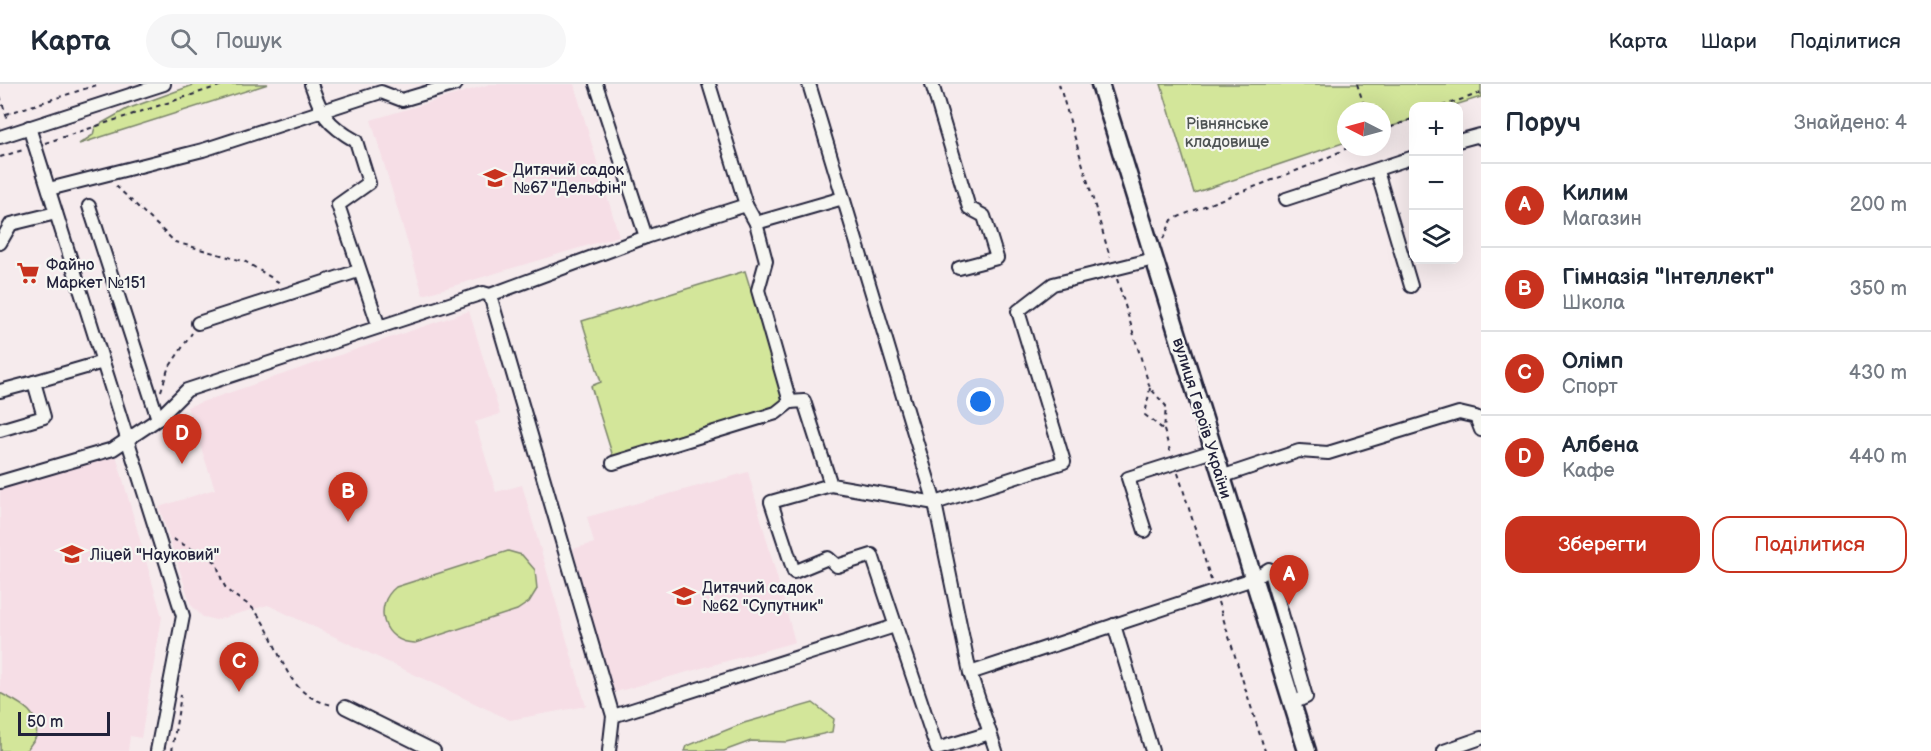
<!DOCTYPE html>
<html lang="uk">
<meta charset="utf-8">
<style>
body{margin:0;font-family:"Balsamiq Sans",sans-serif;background:#f6f6f7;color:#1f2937}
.controls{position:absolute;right:18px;top:18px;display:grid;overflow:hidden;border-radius:12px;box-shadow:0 6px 24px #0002}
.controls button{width:54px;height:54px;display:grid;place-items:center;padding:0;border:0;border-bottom:2px solid #e0e1e3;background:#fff;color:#1f2937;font:30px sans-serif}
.compass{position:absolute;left:1337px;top:18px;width:54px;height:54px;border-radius:50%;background:#fff;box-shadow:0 6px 24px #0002;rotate:276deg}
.scale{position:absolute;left:18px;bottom:15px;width:92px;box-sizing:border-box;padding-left:6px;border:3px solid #22223b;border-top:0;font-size:16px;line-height:21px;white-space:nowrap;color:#22223b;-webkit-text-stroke:4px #f6f6f2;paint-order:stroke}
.you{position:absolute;left:981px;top:318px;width:21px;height:21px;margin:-15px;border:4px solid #fff;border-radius:50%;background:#1a73e8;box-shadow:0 0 0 9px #1a73e833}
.badge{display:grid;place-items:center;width:39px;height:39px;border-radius:50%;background:#c8321e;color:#fff;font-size:20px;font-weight:700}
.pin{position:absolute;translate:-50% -50px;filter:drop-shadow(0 2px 3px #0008)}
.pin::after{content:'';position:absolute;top:32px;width:21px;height:18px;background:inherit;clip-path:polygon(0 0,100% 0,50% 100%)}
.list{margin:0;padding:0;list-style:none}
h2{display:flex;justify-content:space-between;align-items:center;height:78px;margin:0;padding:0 24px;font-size:26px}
h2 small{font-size:20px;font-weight:400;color:#747a83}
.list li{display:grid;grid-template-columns:39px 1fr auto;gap:18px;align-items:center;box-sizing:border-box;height:84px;padding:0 24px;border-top:2px solid #e0e1e3}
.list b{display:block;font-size:22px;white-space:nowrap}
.list p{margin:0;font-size:20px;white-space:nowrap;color:#747a83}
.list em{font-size:20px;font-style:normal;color:#747a83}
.actions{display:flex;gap:12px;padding:18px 24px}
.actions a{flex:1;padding:14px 0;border:2px solid #c8321e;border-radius:18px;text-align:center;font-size:21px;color:#c8321e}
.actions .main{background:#c8321e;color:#fff}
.icon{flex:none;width:33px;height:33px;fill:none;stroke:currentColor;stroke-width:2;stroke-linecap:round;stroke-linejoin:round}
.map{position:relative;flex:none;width:1481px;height:667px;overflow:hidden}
header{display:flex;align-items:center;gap:36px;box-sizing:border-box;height:84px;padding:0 30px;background:#fff;border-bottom:2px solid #e0e1e3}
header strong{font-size:28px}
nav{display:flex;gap:33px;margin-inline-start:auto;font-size:21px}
.search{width:420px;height:54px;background:#f6f6f7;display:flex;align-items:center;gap:15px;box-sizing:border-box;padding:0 21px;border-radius:33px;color:#747a83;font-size:22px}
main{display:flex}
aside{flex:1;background:#fff}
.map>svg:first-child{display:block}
.built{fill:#f6dee6}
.green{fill:#d3e69a;stroke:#7a846a;stroke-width:1.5}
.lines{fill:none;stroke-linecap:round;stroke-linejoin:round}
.minor-casing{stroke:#22223b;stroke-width:16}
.major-casing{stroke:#22223b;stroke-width:21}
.path{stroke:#22223b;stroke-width:2;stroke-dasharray:4.5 4.5;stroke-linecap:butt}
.minor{stroke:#f6f6f2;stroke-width:12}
.major{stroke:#f6f6f2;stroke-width:16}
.labels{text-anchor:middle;stroke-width:4.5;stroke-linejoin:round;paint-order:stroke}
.park-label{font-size:16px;fill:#4e5353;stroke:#f6f6f2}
.poi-label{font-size:16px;fill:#22223b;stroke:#f6f6f2;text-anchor:start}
.street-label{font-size:16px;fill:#22223b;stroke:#f6f6f2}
</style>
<header>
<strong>Карта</strong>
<div class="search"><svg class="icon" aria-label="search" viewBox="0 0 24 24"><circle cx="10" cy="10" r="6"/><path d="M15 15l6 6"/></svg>Пошук</div>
<nav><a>Карта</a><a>Шари</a><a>Поділитися</a></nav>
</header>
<main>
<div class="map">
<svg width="1481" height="667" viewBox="0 0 1481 667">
<rect width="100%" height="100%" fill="#f6ebed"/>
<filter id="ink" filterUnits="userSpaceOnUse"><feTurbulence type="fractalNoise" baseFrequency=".0167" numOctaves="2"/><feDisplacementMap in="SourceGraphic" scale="12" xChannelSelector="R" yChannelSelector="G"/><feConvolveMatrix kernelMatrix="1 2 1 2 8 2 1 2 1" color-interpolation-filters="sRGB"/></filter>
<g filter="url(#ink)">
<g class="built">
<path d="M 490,0 L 574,0 L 619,152 L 423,211 L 371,36 Z"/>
<path d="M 469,227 L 500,330 L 475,338 L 496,408 L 522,401 L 586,622 L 510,636 L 268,521 L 216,536 L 203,533 L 191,521 L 159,423 L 215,405 L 187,323 Z"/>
<path d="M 116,371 L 162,533 L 141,654 L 130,652 L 128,667 L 0,667 L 0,406 Z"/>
<path d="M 748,388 L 795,558 L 612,609 L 573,465 L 594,459 L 587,433 Z"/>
</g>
<g class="green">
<path d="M 196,0 L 268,0 L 79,60 L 93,51 L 95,43 L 127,25 Z"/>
<path d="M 1161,0 L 1481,0 L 1481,13 L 1452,22 L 1414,22 L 1413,35 L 1382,46 L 1382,27 L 1346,27 L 1346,58 L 1194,109 Z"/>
<path d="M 745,187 L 787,323 L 614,376 L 591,302 L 601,298 L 582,237 Z"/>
<path d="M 508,467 L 522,471 L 535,486 L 537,505 L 529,518 L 517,526 L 415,559 C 383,559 372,522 396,503 Z"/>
<path d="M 0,609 C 19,619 41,627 36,653 L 26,667 L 0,667 Z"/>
<path d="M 813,619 L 834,635 L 832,648 L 787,658 L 751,657 L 724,667 L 685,667 L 687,662 L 744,639 Z"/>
</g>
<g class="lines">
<g class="minor-casing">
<g id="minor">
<path d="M 311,0 C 322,31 326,40 356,57 L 369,99 L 338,121 L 379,243"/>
<path d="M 809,0 L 935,419 L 970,589 L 996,667"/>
<path d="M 932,0 L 969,124 L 984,132 L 997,174 L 959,184"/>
<path d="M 29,43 L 183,532 L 157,667"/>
<path d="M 0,53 L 164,0"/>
<path d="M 1458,57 L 1480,51 L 1481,54"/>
<path d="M 1377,87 L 1411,202"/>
<path d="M 49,105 L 203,66 L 381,8 L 402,16 L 456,0"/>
<path d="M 1286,115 L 1414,73"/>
<path d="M 746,121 L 756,139 L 843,114"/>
<path d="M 89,122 L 158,335"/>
<path d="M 756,139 L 766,177 L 758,206 L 790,318 L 804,317 L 831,401 L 935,419 L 1064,378 L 1018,227 L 1053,200 L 1154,175"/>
<path d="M 646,153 L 746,121 L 709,0"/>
<path d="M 0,159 L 11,140 L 56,129"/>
<path d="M 490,211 L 613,632 L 609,667"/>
<path d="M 198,239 L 358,187"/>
<path d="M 0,307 L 34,298"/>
<path d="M 0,346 L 44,333 L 34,298 L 103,278"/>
<path d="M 613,379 L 776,329 L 790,318"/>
<path d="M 1221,393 L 1299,367 L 1328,369 L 1459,329 L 1476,333 L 1481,346"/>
<path d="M 0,398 L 113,365 L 158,335 L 187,306 L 483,209 L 490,211 L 646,153 L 596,0"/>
<path d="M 831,401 L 771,418 L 794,488 L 828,474 L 837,482 L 872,471 L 937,665 L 990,649"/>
<path d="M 1145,447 L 1128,394 L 1213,367"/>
<path d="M 1114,541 L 1152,667"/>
<path d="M 970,589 L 1253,495 L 1269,485 L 1306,613 L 1293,619"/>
<path d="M 345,623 L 434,667"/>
<path d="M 613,632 L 895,542"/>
<path d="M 1444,667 L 1481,654"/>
</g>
</g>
<g class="major-casing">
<path id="major" d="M 1100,0 L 1307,667"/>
</g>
<g class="path">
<path d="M 1059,0 L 1110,173"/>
<path d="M 1357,0 L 1366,27"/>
<path d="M 0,12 L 8,37"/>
<path d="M 1442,22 L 1481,9"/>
<path d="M 6,30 L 100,0"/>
<path d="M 1382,47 L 1414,34"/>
<path d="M 45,59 L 225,0"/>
<path d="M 0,73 L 23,66"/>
<path d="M 116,102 L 175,158 L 246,178 L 280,199"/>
<path d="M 1163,155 L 1172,136 C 1230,109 1293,92 1349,63"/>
<path d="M 1117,195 L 1150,304 L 1166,322 L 1164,346 L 1170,367"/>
<path d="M 1150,304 L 1145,331 L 1164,346"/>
<path d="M 161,307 L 168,285 L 192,249"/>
<path d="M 1178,389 L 1211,496"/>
<path d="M 173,455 L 216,478 C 219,486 221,497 226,504 C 232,513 247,517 255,527 C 283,561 281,612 333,621"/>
<path d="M 1218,518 L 1265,667"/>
<path d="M 172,667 L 181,611"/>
</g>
<use href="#minor" class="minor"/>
<use href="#major" class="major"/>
</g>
</g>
<defs>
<g id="school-bare" transform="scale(1.8)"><path d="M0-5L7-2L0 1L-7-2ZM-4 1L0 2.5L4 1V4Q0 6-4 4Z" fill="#c8321e" stroke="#f6f6f2" stroke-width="2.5" paint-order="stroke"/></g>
<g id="supermarket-bare" transform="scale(1.8)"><path d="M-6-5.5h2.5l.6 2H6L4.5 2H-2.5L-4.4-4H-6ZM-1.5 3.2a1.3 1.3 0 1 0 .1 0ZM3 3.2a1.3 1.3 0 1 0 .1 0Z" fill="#c8321e" stroke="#f6f6f2" stroke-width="2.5" paint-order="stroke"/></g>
</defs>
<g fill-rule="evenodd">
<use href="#school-bare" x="495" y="94"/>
<use href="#supermarket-bare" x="28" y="189"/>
<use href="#school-bare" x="72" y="470"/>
<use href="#school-bare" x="684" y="512"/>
</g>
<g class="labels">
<g class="park-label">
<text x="1227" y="45">Рівнянське<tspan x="1227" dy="18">кладовище</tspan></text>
</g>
<g class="poi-label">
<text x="513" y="91">Дитячий садок<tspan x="513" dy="18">№67 "Дельфін"</tspan></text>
<text x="46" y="186">Файно<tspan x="46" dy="18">Маркет №151</tspan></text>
<text x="90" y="476">Ліцей "Науковий"</text>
<text x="702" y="509">Дитячий садок<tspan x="702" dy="18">№62 "Супутник"</tspan></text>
</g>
<g class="street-label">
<text transform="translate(1203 334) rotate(73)" y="6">вулиця Героїв України</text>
</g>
</g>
</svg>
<div class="controls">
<button>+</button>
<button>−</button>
<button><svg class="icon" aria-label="layers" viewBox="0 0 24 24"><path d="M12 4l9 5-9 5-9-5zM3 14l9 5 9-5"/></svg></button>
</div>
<svg class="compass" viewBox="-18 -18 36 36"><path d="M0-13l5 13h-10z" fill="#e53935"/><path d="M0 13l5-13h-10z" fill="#747a83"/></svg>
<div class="scale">50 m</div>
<div class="you"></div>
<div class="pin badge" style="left:1289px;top:521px">A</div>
<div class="pin badge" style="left:348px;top:438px">B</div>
<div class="pin badge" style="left:239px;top:608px">C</div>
<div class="pin badge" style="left:182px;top:380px">D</div>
</div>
<aside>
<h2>Поруч<small>Знайдено: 4</small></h2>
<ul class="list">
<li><span class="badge">A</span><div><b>Килим</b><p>Магазин</p></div><em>200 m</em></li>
<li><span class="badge">B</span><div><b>Гімназія &quot;Інтеллект&quot;</b><p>Школа</p></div><em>350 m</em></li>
<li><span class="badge">C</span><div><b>Олімп</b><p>Спорт</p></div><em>430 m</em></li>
<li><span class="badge">D</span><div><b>Албена</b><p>Кафе</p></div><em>440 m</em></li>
</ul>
<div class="actions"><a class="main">Зберегти</a><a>Поділитися</a></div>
</aside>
</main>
